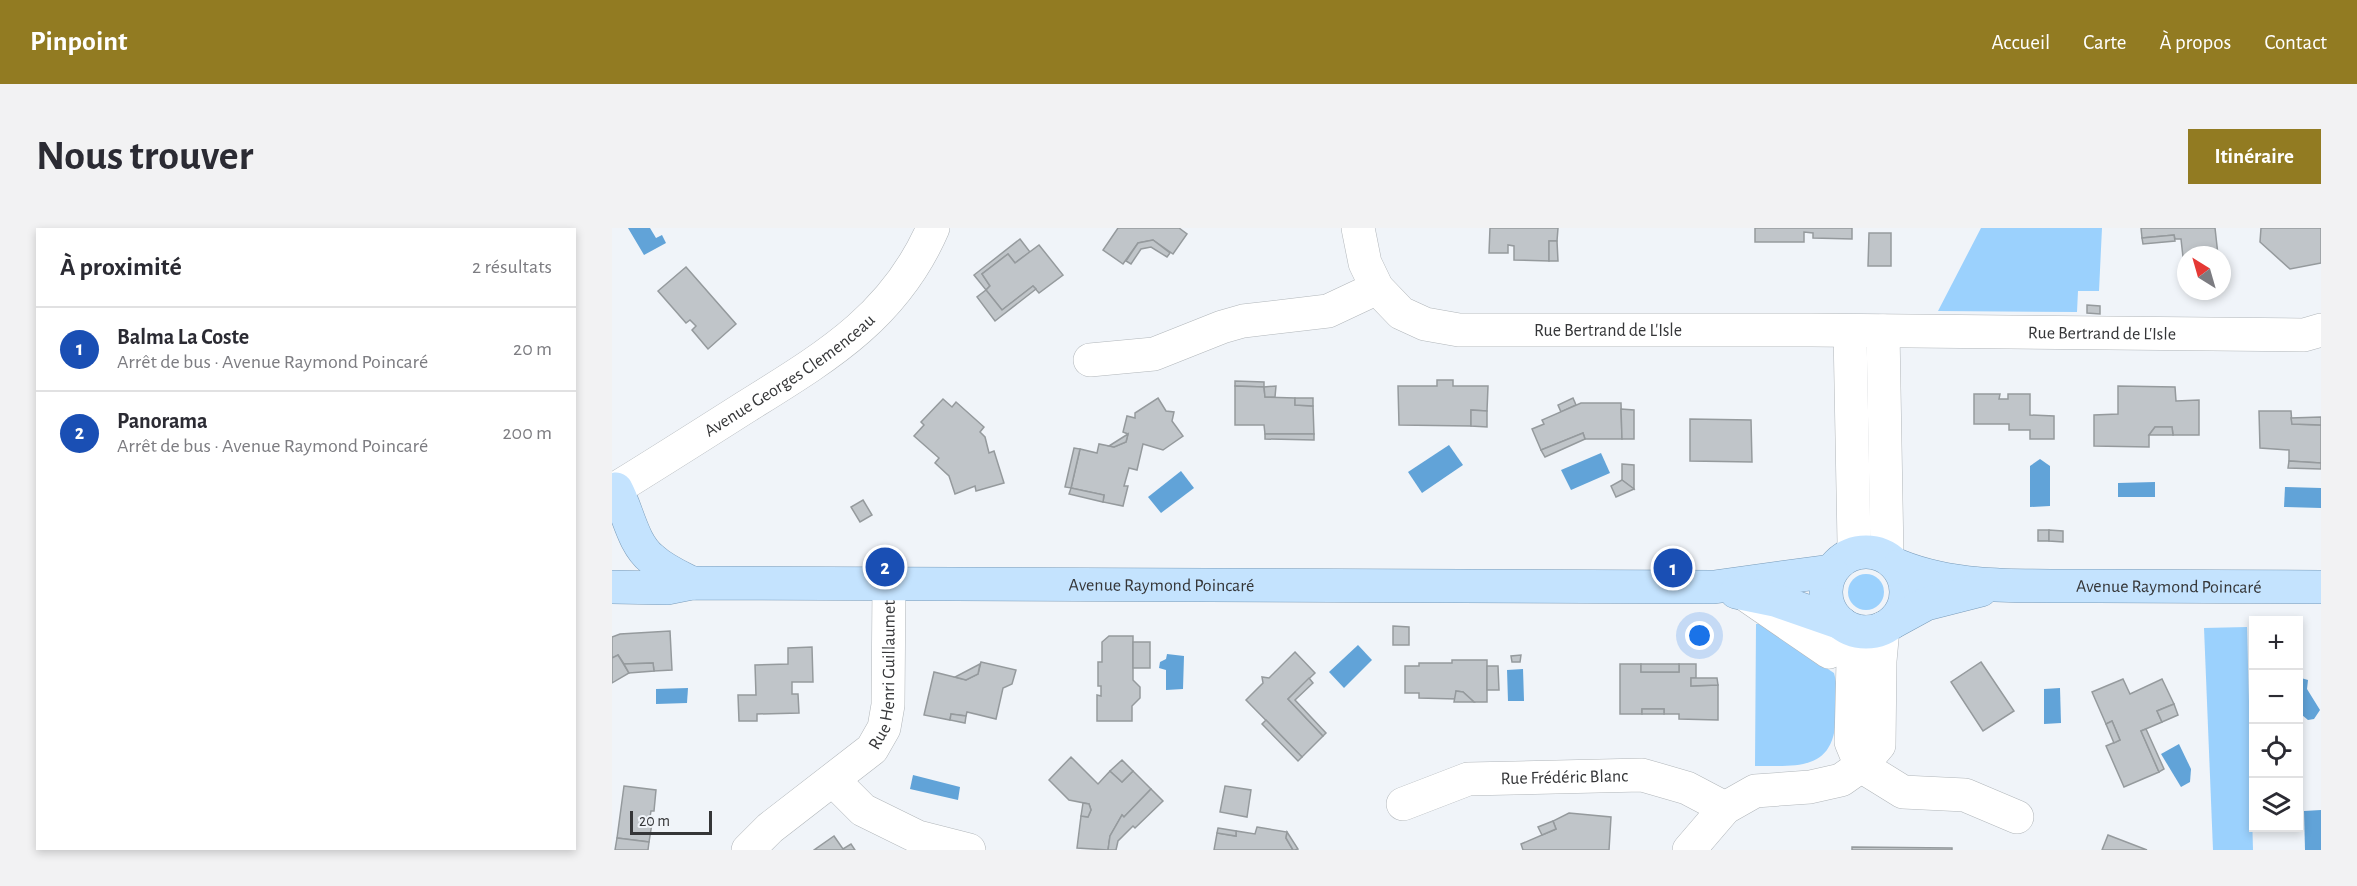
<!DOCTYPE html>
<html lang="fr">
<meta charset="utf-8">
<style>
body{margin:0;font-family:"Alegreya Sans",sans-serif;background:#f2f2f3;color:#2b2b33}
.controls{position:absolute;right:18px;bottom:18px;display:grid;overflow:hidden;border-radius:0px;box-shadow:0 3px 9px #0003}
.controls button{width:54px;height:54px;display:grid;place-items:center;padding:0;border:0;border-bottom:2px solid #e1e1e2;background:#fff;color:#2b2b33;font:30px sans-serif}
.compass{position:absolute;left:1565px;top:18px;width:54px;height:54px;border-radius:50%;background:#fff;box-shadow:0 3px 9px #0003;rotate:323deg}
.scale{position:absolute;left:18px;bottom:15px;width:82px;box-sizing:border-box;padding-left:6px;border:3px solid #353638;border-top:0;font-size:16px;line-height:21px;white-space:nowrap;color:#353638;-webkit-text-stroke:4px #f0f4f9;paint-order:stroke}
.you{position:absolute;left:1088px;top:408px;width:21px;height:21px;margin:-15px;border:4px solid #fff;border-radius:50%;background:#1a73e8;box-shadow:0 0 0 9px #1a73e833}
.badge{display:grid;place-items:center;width:39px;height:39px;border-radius:50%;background:#927b22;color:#fff;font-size:20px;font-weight:700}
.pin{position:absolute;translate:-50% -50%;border:3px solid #fff;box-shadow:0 2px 6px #0006}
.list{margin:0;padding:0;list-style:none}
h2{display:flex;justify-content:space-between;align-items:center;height:78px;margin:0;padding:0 24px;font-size:26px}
h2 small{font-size:20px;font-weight:400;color:#7c7c81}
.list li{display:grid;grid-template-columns:39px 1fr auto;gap:18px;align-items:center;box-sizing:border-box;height:84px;padding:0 24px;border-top:2px solid #e1e1e2}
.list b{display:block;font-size:22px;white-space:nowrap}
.list p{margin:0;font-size:20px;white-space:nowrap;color:#7c7c81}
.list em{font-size:20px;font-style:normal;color:#7c7c81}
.icon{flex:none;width:33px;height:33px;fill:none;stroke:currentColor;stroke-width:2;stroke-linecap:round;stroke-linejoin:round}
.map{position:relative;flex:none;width:1709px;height:622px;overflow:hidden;border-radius:0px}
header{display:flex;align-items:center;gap:36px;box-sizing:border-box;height:84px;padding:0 30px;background:#927b22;color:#fff}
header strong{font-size:28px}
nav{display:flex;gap:33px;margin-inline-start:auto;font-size:21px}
.intro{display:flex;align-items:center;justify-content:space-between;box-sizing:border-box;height:144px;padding:0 36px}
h1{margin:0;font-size:42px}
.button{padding:15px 27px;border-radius:0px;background:#927b22;color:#fff;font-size:21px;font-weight:700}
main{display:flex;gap:36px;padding:0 36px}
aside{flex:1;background:#fff;border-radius:0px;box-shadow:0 3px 9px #0003}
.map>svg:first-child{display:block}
.green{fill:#9bd1fd}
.water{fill:#61a3d8}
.building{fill:#c0c5c9;stroke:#959a9d;stroke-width:1.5}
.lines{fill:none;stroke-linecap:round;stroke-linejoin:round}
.minor-casing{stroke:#b1b6ba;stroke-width:34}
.major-casing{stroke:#799bb9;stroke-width:34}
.minor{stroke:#fff;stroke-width:33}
.major{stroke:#c4e3fe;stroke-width:33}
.labels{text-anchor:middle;stroke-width:4.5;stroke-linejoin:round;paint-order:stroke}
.street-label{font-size:18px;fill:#353638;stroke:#f0f4f9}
</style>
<header>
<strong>Pinpoint</strong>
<nav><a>Accueil</a><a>Carte</a><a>À propos</a><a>Contact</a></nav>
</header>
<div class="intro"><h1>Nous trouver</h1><a class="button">Itinéraire</a></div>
<main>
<aside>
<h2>À proximité<small>2 résultats</small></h2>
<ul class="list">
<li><span class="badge" style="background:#1a4fb4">1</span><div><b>Balma La Coste</b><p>Arrêt de bus · Avenue Raymond Poincaré</p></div><em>20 m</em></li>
<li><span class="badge" style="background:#1a4fb4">2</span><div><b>Panorama</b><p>Arrêt de bus · Avenue Raymond Poincaré</p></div><em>200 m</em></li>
</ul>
</aside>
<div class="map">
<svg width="1709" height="622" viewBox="0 0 1709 622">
<rect width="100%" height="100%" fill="#f0f4f9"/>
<g class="green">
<path d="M 1369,0 L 1490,0 L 1487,63 L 1466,63 L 1465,84 L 1326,83 Z"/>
<circle cx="1254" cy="364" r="18"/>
<path d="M 1144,396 L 1147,396 L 1222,445 C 1226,458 1224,474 1224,487 C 1223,543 1187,538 1143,538 Z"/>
<path d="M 1635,399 L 1641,622 L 1601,622 L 1592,400 Z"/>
</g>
<g class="water">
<path d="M 16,0 L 38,0 L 44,10 L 50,7 L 54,15 L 32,27 Z"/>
<path d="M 837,217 L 851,237 L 810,265 L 796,244 Z"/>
<path d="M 989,225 L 998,245 L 959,262 L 949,242 Z"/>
<path d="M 1428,231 L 1438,238 L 1438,278 L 1418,279 L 1418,238 Z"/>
<path d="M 569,243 L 582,260 L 549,285 L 536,269 Z"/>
<path d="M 1543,254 L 1543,269 L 1506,269 L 1506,255 Z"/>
<path d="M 1673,259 L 1709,260 L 1709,280 L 1672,279 Z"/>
<path d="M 746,417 L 760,432 L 732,460 L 717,444 Z"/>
<path d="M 555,426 L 572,428 L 571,461 L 554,462 L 554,442 L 547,440 L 548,434 L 554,431 Z"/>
<path d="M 911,441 L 912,473 L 896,473 L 895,442 Z"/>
<path d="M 1689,450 L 1696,452 L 1695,461 L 1708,482 L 1702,491 L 1696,492 L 1690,487 L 1691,480 L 1686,475 L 1687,453 Z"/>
<path d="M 76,460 L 75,475 L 44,476 L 44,461 Z"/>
<path d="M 1448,460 L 1449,495 L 1432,496 L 1432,461 Z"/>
<path d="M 1567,516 L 1579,541 L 1578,554 L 1569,559 L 1549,526 Z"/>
<path d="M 301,547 L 348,559 L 346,572 L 298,561 Z"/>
<path d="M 1709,582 L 1709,622 L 1693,622 L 1692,583 Z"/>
</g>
<g class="building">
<path d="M 506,0 L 567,0 L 575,6 L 561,26 L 541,12 L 526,15 L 511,36 L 491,22 Z"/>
<path d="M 878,0 L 946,0 L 945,13 L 937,13 L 937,33 L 902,32 L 902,18 L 896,17 L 896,25 L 877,25 Z"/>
<path d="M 1143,0 L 1240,0 L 1240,11 L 1201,10 L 1201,5 L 1192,4 L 1192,14 L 1143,14 Z"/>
<path d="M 1529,0 L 1603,0 L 1606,27 L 1574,27 L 1574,38 L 1572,38 L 1569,11 L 1563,11 L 1562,7 L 1530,10 Z"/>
<path d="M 1649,0 L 1709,0 L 1709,35 L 1678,41 L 1648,14 Z"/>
<path d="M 1257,5 L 1279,5 L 1279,38 L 1256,38 Z"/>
<path d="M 1562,7 L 1563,13 L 1531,16 L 1530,10 Z"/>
<path d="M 408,11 L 418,24 L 403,35 L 396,26 L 370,46 L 378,58 L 374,62 L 362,47 Z"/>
<path d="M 541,12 L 558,25 L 555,29 L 539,19 L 529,21 L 519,36 L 514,33 L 526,15 Z"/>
<path d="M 937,13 L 945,13 L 946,33 L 937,33 Z"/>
<path d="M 427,17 L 451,47 L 427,65 L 421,58 L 390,82 L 374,62 L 378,58 L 370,46 L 396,26 L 403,35 Z"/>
<path d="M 74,39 L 124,96 L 96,121 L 80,102 L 84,98 L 78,92 L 74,95 L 46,63 Z"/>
<path d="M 421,58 L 424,61 L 383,93 L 365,69 L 374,62 L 390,82 Z"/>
<path d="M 1475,77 L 1488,78 L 1488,86 L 1475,85 Z"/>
<path d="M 825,152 L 841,152 L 841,158 L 876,158 L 875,183 L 859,182 L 859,198 L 787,197 L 786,158 L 825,158 Z"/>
<path d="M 623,153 L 652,154 L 652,159 L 623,158 Z"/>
<path d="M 623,158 L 652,159 L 653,169 L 683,170 L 683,177 L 701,178 L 702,206 L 653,206 L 652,197 L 623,197 Z"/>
<path d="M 664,158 L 663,169 L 653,169 L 652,159 Z"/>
<path d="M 1506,158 L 1563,159 L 1564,173 L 1587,172 L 1587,207 L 1561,207 L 1560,199 L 1543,199 L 1537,207 L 1537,219 L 1482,218 L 1482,187 L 1506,186 Z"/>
<path d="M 1362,166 L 1388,166 L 1387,171 L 1396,171 L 1396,166 L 1418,166 L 1418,187 L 1442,188 L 1442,211 L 1418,211 L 1418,202 L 1397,202 L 1397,196 L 1362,196 Z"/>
<path d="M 546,170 L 554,183 L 562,184 L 560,193 L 571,208 L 551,222 L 531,216 L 525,242 L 517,240 L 512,258 L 516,258 L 511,278 L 491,274 L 492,267 L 459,260 L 468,221 L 485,225 L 487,216 L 502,219 L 514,214 L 516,206 L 511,204 L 515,188 L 523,190 L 523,185 Z"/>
<path d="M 683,170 L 701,170 L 701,178 L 683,177 Z"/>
<path d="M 961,170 L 964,177 L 949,184 L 946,177 Z"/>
<path d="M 331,171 L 340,179 L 344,174 L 372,199 L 368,204 L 373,209 L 377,225 L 382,223 L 392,255 L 364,263 L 363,258 L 343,266 L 337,248 L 323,235 L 327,230 L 302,208 L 312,197 L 309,194 Z"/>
<path d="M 969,175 L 1009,175 L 1010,211 L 973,211 L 971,205 L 929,222 L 920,201 L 932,196 L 930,192 Z"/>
<path d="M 1009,181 L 1022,182 L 1022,211 L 1010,211 Z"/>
<path d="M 859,182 L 875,183 L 875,199 L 859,198 Z"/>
<path d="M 1647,183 L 1679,183 L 1680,196 L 1709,197 L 1709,235 L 1677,233 L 1677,222 L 1648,220 Z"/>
<path d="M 1709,189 L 1709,197 L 1680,196 L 1679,190 Z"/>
<path d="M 1078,191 L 1139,192 L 1140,234 L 1078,233 Z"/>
<path d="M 1543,199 L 1560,199 L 1561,207 L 1537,207 Z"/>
<path d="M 971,205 L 973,211 L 933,229 L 929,222 Z"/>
<path d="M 516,206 L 514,214 L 502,219 L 497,218 Z"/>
<path d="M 653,206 L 702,206 L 702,212 L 653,211 Z"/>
<path d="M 462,220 L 468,221 L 459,260 L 453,259 Z"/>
<path d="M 1677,233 L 1709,235 L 1709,241 L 1676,240 Z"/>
<path d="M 1010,236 L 1022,237 L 1022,261 L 1010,252 Z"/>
<path d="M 1010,252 L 1022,261 L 1004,269 L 999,258 Z"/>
<path d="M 459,260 L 492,267 L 491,274 L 457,266 Z"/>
<path d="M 251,272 L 260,287 L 248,294 L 239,279 Z"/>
<rect x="1426" y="302" width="11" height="11"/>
<path d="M 1437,302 L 1451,303 L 1451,314 L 1437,313 Z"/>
<path d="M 781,398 L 797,399 L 797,417 L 781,417 Z"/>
<path d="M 58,403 L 60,442 L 42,443 L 41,435 L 12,436 L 6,427 L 0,430 L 0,409 L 8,406 Z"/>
<path d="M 497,408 L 521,408 L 521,452 L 528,459 L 528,470 L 520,478 L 520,493 L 485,493 L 485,467 L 489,468 L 489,458 L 486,458 L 486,434 L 490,434 L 490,414 Z"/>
<rect x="521" y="414" width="17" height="26"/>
<path d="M 200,419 L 201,454 L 180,454 L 180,466 L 186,466 L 187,485 L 145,486 L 145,493 L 127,493 L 126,467 L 144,467 L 143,437 L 176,436 L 176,420 Z"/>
<path d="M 683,424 L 703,445 L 676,471 L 711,508 L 690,529 L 634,472 L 651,455 L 650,449 L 657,450 Z"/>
<path d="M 6,427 L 17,445 L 0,455 L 0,430 Z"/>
<path d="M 909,427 L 908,434 L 900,434 L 899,428 Z"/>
<path d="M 840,432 L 875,432 L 875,474 L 862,474 L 851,464 L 844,463 L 844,471 L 807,470 L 807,465 L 793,465 L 793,438 L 807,438 L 807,435 L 840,435 Z"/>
<path d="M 369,434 L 404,442 L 400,456 L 391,460 L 384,491 L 355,484 L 354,488 L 339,486 L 338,492 L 312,487 L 322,444 L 354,452 L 366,446 Z"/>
<path d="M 1369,434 L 1402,483 L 1371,503 L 1339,454 Z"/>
<path d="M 41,435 L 42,443 L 17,445 L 12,436 Z"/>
<path d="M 368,436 L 366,446 L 354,452 L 343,449 Z"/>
<path d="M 1008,436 L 1029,436 L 1029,444 L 1067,444 L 1067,436 L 1084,436 L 1084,450 L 1079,450 L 1079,458 L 1106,457 L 1106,492 L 1067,491 L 1067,486 L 1052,486 L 1052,481 L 1030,481 L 1030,486 L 1008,486 Z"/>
<rect x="1029" y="436" width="38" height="8"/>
<path d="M 875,438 L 886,438 L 887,462 L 875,462 Z"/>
<path d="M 697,450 L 701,455 L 683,472 L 714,505 L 711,508 L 676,471 Z"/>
<path d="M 1079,450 L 1105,450 L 1106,457 L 1079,458 Z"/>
<path d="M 1511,451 L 1518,466 L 1550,451 L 1562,476 L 1545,483 L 1550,494 L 1529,503 L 1547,544 L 1512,559 L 1494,518 L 1508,512 L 1500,493 L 1494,496 L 1480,464 Z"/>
<path d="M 844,463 L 851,464 L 862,474 L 842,474 Z"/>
<path d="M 1562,476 L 1566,487 L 1550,494 L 1545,483 Z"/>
<rect x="1030" y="481" width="22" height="5"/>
<path d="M 339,486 L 354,488 L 353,495 L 338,492 Z"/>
<path d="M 654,492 L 690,529 L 686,533 L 650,496 Z"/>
<path d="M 1500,493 L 1508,512 L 1502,515 L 1494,496 Z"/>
<path d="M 1534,501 L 1552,541 L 1547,544 L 1529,503 Z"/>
<path d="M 459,529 L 486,556 L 498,543 L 510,554 L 521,543 L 539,561 L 512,589 L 510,587 L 498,608 L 496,622 L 465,620 L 469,588 L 476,589 L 479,582 L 477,576 L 457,572 L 437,552 Z"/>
<path d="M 510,532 L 521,543 L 510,554 L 498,543 Z"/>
<path d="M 12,558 L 44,562 L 42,583 L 39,583 L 38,589 L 41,589 L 37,614 L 5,610 Z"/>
<path d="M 613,558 L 639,562 L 635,589 L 608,584 Z"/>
<path d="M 539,561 L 551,573 L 523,600 L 521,598 L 506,613 L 504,622 L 496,622 L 498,608 L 510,587 L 512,589 Z"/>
<path d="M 471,575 L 477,576 L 479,582 L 476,589 L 469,588 Z"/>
<path d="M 957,585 L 999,589 L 997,622 L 911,622 L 909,616 L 944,601 L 941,593 Z"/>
<path d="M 941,593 L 944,601 L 930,607 L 926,599 Z"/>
<path d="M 645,599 L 675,604 L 674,610 L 681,622 L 602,622 L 605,605 L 624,608 L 624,603 L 643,606 Z"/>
<path d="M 606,600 L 624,603 L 624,608 L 605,605 Z"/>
<path d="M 675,604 L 686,621 L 683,622 L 681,622 L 674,610 Z"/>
<path d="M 1496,607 L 1535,622 L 1490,622 Z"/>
<path d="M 222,608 L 231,621 L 239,616 L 243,622 L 202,622 Z"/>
<path d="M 5,610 L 37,614 L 36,622 L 3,622 Z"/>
<path d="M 1240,619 L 1340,620 L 1340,622 L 1240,622 Z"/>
</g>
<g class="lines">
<g class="minor-casing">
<g id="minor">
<path id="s1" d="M 746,0 L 753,35 L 765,60 L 789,85 L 813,96 L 847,102 L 1200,102 L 1692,107 L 1709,102"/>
<path d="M 1238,103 L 1242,315 L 1240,326"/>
<path d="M 1271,103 L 1275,328"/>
<path d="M 478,132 L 542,126 L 610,99 L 631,93 L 716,83 L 765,60"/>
<path id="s2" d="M 0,263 C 44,236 88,208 132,180 C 212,130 282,90 321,0"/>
<path d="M 1134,367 L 1217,424 L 1256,404"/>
<path d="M 1234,399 L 1239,413 L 1241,433 L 1239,514 L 1249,538 L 1291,564 L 1353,567 L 1405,589"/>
<path d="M 221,552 L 251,582 L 306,609 L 357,622"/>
<path id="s3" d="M 791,576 L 856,551 L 1030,547 L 1075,560 L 1113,580"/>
<path id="s4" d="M 136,622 L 158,600 L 260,521 L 272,500 L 276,477 L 277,356"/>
<path d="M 1077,622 L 1113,580 L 1143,563 L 1198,559 L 1229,552 L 1249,538 L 1267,517 L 1268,433 L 1271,400"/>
</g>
</g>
<g class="major-casing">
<g id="major">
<path d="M 4,261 C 16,283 20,315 40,331 C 52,342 66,348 80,355"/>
<circle cx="1254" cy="364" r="40"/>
<path id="s5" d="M 1287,338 C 1349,363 1420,357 1485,358 C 1560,358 1634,359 1709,359"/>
<path id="s6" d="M 0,359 L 55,360 L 80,355 L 1102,359 L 1219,343"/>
<path d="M 1124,364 L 1163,372 L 1229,395"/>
<path d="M 1281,394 L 1314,376 L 1369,362"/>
</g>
</g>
<use href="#minor" class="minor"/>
<use href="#major" class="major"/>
</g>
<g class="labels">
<g class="street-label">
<text dy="6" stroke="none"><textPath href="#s1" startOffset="308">Rue Bertrand de L'Isle</textPath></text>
<text dy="6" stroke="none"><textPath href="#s1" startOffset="802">Rue Bertrand de L'Isle</textPath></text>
<text dy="6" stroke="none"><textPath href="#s2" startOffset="212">Avenue Georges Clemenceau</textPath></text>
<text dy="6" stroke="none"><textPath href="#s6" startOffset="550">Avenue Raymond Poincaré</textPath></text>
<text dy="6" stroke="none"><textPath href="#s5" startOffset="272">Avenue Raymond Poincaré</textPath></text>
<text dy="6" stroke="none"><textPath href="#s4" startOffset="237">Rue Henri Guillaumet</textPath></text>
<text dy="6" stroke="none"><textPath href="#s3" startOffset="166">Rue Frédéric Blanc</textPath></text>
</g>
</g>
</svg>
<div class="controls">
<button>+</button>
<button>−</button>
<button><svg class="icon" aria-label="locate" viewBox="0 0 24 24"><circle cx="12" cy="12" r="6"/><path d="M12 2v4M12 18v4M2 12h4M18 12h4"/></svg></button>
<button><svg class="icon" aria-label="layers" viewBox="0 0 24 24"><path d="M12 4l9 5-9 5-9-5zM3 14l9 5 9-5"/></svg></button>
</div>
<svg class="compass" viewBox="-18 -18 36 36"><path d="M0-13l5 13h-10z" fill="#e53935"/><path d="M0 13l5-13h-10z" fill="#7c7c81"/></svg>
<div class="scale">20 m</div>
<div class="you"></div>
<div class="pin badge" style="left:1061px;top:340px;background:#1a4fb4">1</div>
<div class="pin badge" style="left:273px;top:339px;background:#1a4fb4">2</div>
</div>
</main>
